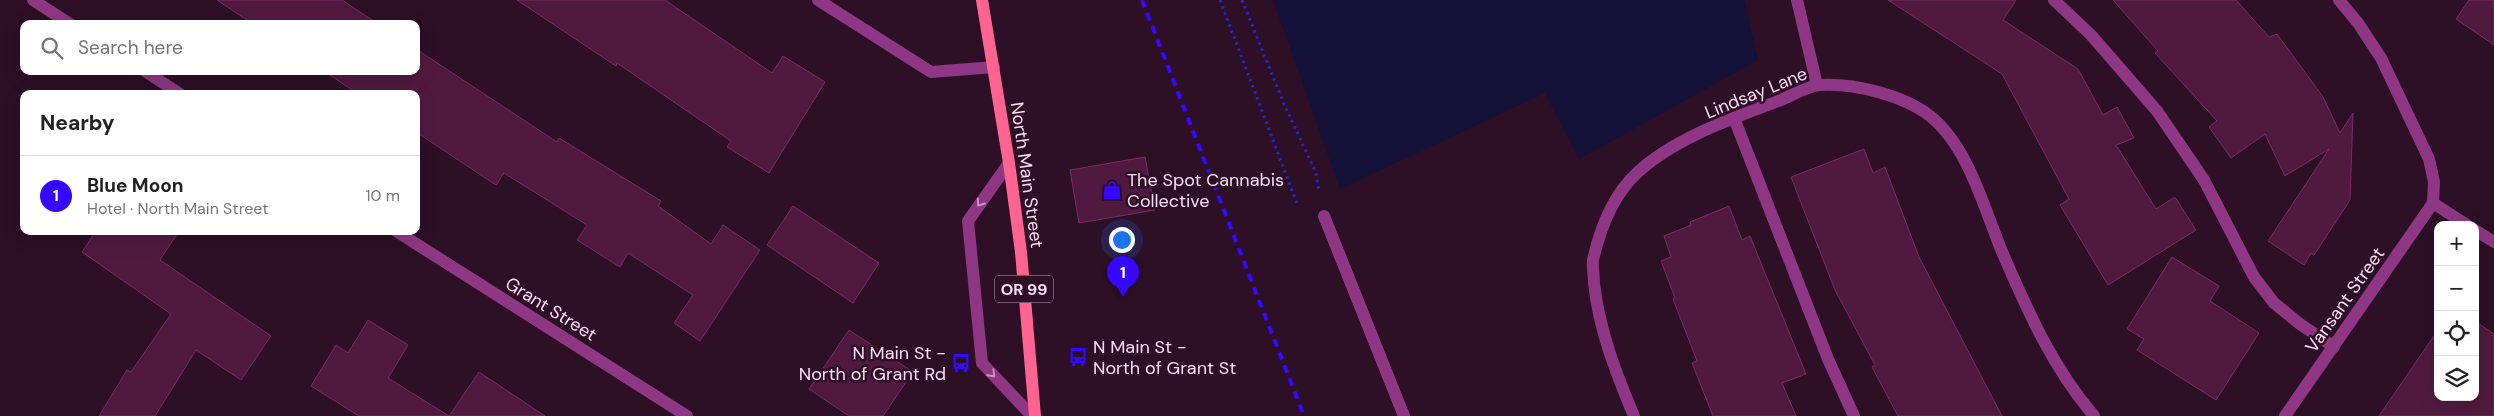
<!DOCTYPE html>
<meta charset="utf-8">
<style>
body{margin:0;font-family:"DM Sans",sans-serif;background:#f2f2f2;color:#222}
.controls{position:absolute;right:15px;bottom:15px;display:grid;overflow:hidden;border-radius:10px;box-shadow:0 5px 20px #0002}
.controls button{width:45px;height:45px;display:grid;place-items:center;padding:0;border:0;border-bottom:1px solid #e0e0e0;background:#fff;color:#222;font:25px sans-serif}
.you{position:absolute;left:1121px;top:239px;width:18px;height:18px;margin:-12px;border:4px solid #fff;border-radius:50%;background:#1a73e8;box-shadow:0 0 0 8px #1a73e833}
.badge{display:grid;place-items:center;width:32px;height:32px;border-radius:50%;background:#3508ff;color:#fff;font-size:16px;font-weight:700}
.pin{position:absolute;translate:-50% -41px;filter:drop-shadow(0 1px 2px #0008)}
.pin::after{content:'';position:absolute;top:26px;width:18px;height:15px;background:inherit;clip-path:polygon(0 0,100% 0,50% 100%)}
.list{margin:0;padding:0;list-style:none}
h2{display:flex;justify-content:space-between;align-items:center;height:65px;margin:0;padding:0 20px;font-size:21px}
h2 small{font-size:16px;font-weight:400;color:#767676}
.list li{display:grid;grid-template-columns:32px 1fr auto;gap:15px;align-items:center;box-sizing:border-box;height:80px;padding:0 20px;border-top:1px solid #e0e0e0}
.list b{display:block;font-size:19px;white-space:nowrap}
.list p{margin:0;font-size:16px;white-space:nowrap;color:#767676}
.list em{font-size:16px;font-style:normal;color:#767676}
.icon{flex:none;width:28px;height:28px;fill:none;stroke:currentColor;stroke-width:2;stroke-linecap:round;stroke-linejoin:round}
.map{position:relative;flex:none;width:2494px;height:416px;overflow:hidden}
.search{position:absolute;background:#fff;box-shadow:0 5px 20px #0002;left:20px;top:20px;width:400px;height:55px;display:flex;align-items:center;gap:12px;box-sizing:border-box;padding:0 18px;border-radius:10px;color:#767676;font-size:19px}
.panel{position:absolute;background:#fff;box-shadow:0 5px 20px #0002;left:20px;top:90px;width:400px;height:145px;border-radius:10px}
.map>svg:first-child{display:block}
.park{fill:#141238}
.building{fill:#501a40;stroke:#7d2a66}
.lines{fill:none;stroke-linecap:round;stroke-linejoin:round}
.path{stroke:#2b27c7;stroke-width:3;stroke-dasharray:2.5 4;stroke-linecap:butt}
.minor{stroke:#8f3785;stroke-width:12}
.major{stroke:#ff6390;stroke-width:12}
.rail{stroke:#3508ff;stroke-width:4;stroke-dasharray:8 6;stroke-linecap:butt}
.oneway{stroke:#cd92c4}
.labels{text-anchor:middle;stroke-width:5;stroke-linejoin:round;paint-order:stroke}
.shield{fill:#2d0f26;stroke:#c09eb9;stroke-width:1}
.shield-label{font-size:16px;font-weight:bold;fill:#ffdcf8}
.street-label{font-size:18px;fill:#ffdcf8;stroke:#2d0f26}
.poi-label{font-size:18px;fill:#ffdcf8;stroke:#2d0f26;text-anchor:start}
</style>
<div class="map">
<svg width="2494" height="416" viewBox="0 0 2494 416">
<rect width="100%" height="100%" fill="#2d0f26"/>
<path class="park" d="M 1273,0 L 1744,0 L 1758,60 L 1579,159 L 1545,93 L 1340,189 Z"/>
<g class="building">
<path d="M 217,0 L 342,0 L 378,24 L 253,24 Z"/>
<path d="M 517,0 L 665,0 L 772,73 L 783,56 L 825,82 L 769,173 L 727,147 L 731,141 L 617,63 L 616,66 Z"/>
<path d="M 1888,0 L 2016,0 L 2003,20 L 2078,69 L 2103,115 L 2117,107 L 2134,138 L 2116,145 L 2156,209 L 2175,197 L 2196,230 L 2108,285 L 2060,205 L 2069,199 L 2002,74 Z"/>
<path d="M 2113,0 L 2236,0 L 2269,37 L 2277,34 L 2323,97 L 2340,133 L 2353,113 L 2350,200 L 2314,255 L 2311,253 L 2304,265 L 2268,241 L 2329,149 L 2285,176 L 2265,134 L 2231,158 L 2209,127 L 2217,121 L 2155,53 L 2158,51 Z"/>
<path d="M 2469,0 L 2494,0 L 2494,45 L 2456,19 Z"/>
<path d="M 416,49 L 557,142 L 559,138 L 661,201 L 658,206 L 711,244 L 723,225 L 760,250 L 700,341 L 674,323 L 693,295 L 628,253 L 620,267 L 577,240 L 587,225 L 504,173 L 496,185 L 416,132 L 416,94 L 358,94 L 324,71 L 416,71 Z"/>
<path d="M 1864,149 L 1873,173 L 1885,167 L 1919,257 L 2002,416 L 1898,416 L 1872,367 L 1875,365 L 1835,290 L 1791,177 Z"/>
<path d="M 1145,157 L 1155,210 L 1079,223 L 1070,170 Z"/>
<path d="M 793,206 L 879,263 L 853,303 L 767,245 Z"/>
<path d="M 1729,206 L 1742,240 L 1750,236 L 1806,374 L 1782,383 L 1796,416 L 1713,416 L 1692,363 L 1697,361 L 1673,299 L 1675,298 L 1661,261 L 1671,257 L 1664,236 L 1691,225 L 1690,222 Z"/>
<path d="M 96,231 L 179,231 L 160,260 L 271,336 L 241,380 L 196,350 L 155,416 L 99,416 L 127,370 L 131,372 L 171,314 L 82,252 Z"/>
<path d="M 2172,257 L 2219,286 L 2210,301 L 2259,333 L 2216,400 L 2137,350 L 2144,339 L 2127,329 Z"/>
<path d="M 368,320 L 408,345 L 388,378 L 449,416 L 359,416 L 311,386 L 336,345 L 348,353 Z"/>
<path d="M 2475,321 L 2494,334 L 2494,416 L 2379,416 L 2438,330 L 2438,397 L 2475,397 Z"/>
<path d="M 849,330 L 913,372 L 883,416 L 849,416 L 809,389 Z"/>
<path d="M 479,372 L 545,416 L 449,416 Z"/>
</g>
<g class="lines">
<g class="path">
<path d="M 1220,0 L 1298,206"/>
<path d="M 1242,0 L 1284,104 L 1316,173 L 1319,191"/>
</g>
<g class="minor">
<path d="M 33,0 L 70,24"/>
<path d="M 818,0 L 931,72 L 994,67"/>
<path d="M 1797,0 L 1817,85"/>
<path d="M 2054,0 L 2091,35 L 2157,111 L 2204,180 L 2254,277 L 2274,303 L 2300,324 L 2334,347"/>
<path d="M 2339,0 L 2358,23 L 2381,58 L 2429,159 L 2434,182 L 2433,203 L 2467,225"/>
<path d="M 145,71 L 180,94"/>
<path d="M 1734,118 L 1828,359 L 1854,416"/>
<path d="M 1009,163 L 968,221 L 982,363 L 1032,416"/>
<path d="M 1324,216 L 1404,416"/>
<path d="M 2475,230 L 2494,242"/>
<path d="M 396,231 L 687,416"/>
<path d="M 1634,416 C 1616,373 1599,330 1594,283 C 1594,275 1592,267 1593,260 C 1600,229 1613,195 1637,173 C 1674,138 1734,118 1781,100 C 1793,95 1807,86 1820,85 C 1854,83 1903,95 1930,116 C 1969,147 1984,209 2003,254 C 2028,312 2053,368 2094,416"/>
<path d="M 2285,416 L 2433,203"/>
</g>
<path class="major" d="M 982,0 L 1009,163 L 1021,252 L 1035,416"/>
<path class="rail" d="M 1142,0 L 1304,416"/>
</g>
<defs><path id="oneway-chevron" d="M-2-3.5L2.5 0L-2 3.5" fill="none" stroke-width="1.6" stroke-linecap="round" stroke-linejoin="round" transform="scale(1.25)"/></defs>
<g class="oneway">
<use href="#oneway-chevron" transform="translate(980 203) rotate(125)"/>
<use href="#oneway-chevron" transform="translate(992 374) rotate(46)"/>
</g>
<defs>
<g id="shop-bare" transform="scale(1.5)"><path d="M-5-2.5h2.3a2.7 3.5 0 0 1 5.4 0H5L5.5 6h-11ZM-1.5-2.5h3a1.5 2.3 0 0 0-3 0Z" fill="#3508ff" stroke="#2d0f26" stroke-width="2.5" paint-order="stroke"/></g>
<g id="bus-bare" transform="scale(1.5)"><path d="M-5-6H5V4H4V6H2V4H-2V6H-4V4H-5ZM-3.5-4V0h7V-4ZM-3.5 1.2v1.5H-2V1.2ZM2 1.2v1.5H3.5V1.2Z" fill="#3508ff" stroke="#2d0f26" stroke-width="2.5" paint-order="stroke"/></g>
</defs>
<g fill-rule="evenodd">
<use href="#shop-bare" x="1112" y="190"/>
<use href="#bus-bare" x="1078" y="357"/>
<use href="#bus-bare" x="961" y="363"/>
</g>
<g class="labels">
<rect class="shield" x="995" y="275.5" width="58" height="27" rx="4"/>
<g class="shield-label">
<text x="1024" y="295">OR 99</text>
</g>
<g class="street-label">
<text transform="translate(1756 93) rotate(-22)" y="6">Lindsay Lane</text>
<text transform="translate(1027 175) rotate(82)" y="6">North Main Street</text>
<text transform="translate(2345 300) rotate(-55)" y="6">Vansant Street</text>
<text transform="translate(551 309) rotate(32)" y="6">Grant Street</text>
</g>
<g class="poi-label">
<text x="1127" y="186">The Spot Cannabis<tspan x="1127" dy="21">Collective</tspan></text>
<text x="1093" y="353">N Main St -<tspan x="1093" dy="21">North of Grant St</tspan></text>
<text x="946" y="359" text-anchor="end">N Main St -<tspan x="946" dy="21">North of Grant Rd</tspan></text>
</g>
</g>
</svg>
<div class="controls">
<button>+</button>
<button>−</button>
<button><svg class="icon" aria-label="locate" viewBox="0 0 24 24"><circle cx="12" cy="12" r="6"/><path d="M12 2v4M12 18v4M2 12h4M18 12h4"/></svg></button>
<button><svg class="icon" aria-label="layers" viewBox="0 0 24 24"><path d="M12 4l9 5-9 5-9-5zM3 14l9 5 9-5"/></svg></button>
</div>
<div class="you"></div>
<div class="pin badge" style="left:1123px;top:297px">1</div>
<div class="search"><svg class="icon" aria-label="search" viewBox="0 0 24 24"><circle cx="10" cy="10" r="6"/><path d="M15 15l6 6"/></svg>Search here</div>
<section class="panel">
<h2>Nearby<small></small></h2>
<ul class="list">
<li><span class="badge">1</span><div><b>Blue Moon</b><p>Hotel · North Main Street</p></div><em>10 m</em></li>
</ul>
</section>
</div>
